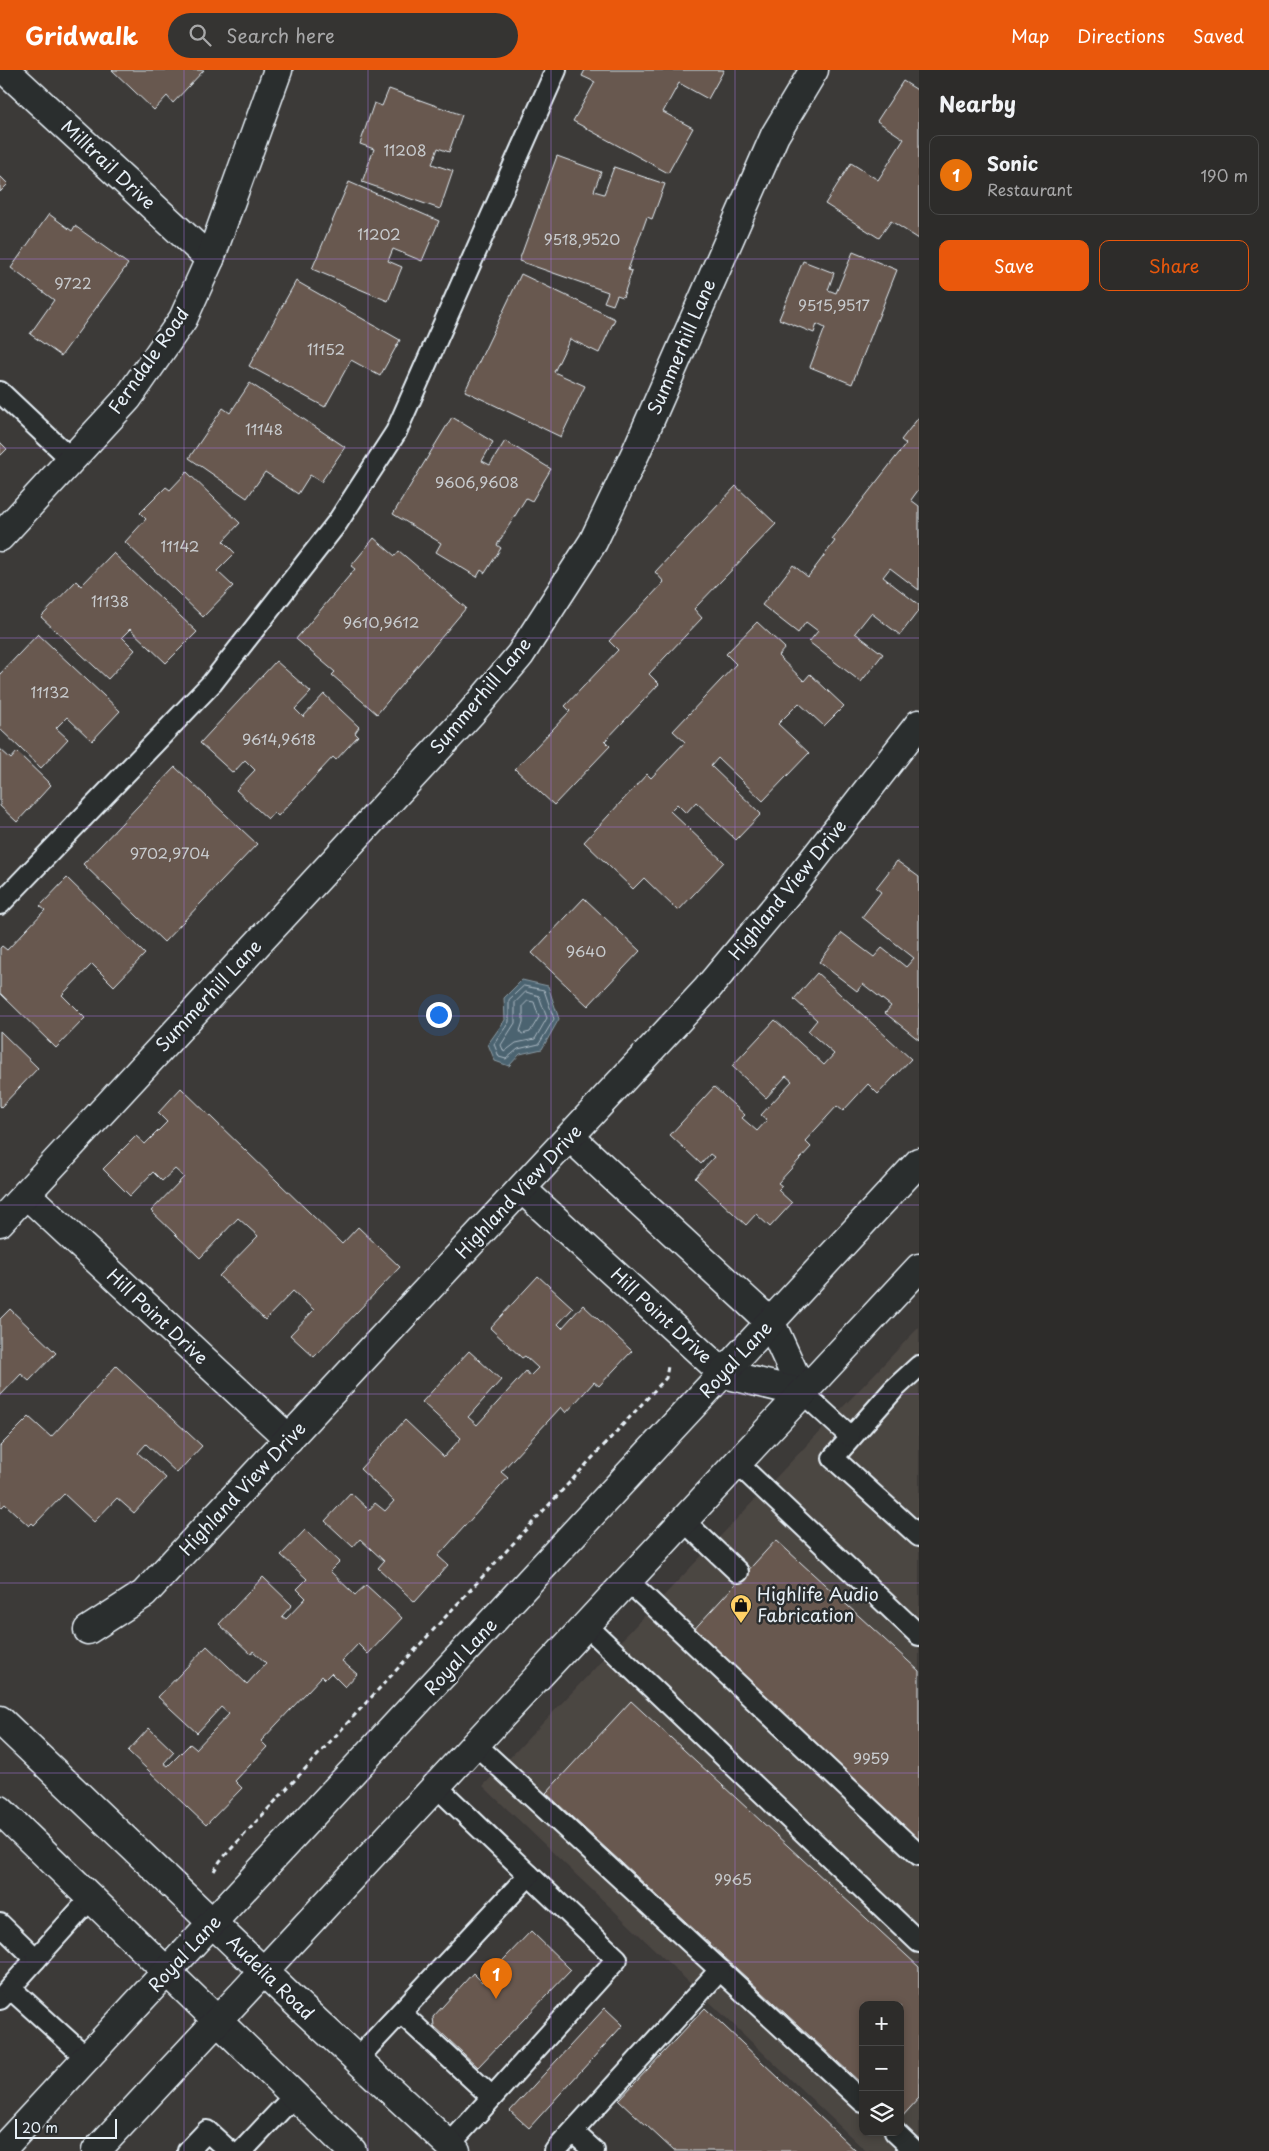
<!DOCTYPE html>
<meta charset="utf-8">
<style>
body{margin:0;font-family:"Playpen Sans",sans-serif;background:#353432;color:#f1f3f6}
.controls{position:absolute;right:15px;bottom:15px;display:grid;overflow:hidden;border-radius:10px;box-shadow:0 2px 8px #0003}
.controls button{width:45px;height:45px;display:grid;place-items:center;padding:0;border:0;border-bottom:1px solid #484847;background:#2d2c2a;color:#f1f3f6;font:25px sans-serif}
.scale{position:absolute;left:15px;bottom:12px;width:102px;box-sizing:border-box;padding-left:5px;border:2px solid #e8f1f8;border-top:0;font-size:14px;line-height:18px;white-space:nowrap;color:#e8f1f8;-webkit-text-stroke:4px #2a2d2e;paint-order:stroke}
.you{position:absolute;left:438px;top:944px;width:18px;height:18px;margin:-12px;border:4px solid #fff;border-radius:50%;background:#1a73e8;box-shadow:0 0 0 8px #1a73e833}
.badge{display:grid;place-items:center;width:32px;height:32px;border-radius:50%;background:#ea580c;color:#fff;font-size:16px;font-weight:700}
.pin{position:absolute;translate:-50% -41px;filter:drop-shadow(0 1px 2px #0008)}
.pin::after{content:'';position:absolute;top:26px;width:18px;height:15px;background:inherit;clip-path:polygon(0 0,100% 0,50% 100%)}
.list{margin:0;padding:0;list-style:none}
h2{display:flex;justify-content:space-between;align-items:center;height:65px;margin:0;padding:0 20px;font-size:21px}
h2 small{font-size:16px;font-weight:400;color:#a7a7a8}
.list li{display:grid;grid-template-columns:32px 1fr auto;gap:15px;align-items:center;box-sizing:border-box;height:80px;margin:0 10px 10px;padding:0 10px;border:1px solid #484847;border-radius:10px}
.list b{display:block;font-size:19px;white-space:nowrap}
.list p{margin:0;font-size:16px;white-space:nowrap;color:#a7a7a8}
.list em{font-size:16px;font-style:normal;color:#a7a7a8}
.actions{display:flex;gap:10px;padding:15px 20px}
.actions a{flex:1;padding:11px 0;border:1px solid #ea580c;border-radius:10px;text-align:center;font-size:18px;color:#ea580c}
.actions .main{background:#ea580c;color:#fff}
.icon{flex:none;width:28px;height:28px;fill:none;stroke:currentColor;stroke-width:2;stroke-linecap:round;stroke-linejoin:round}
.map{position:relative;flex:none;width:919px;height:2081px;overflow:hidden}
header{display:flex;align-items:center;gap:30px;box-sizing:border-box;height:70px;padding:0 25px;background:#ea580c;color:#fff}
header strong{font-size:24px}
nav{display:flex;gap:28px;margin-inline-start:auto;font-size:18px}
.search{width:350px;height:45px;background:#353432;display:flex;align-items:center;gap:12px;box-sizing:border-box;padding:0 18px;border-radius:28px;color:#a7a7a8;font-size:19px}
main{display:flex}
aside{flex:1;background:#2d2c2a}
.map>svg:first-child{display:block}
.built{fill:#4c4643;fill-rule:evenodd}
.water{fill:#4c6370;stroke:#8a9ca6}
.lines{fill:none;stroke-linecap:round;stroke-linejoin:round}
.shore{stroke:#aab8c2;stroke-width:1}
.building{fill:#67584f;stroke:#e8f1f8}
.service-casing{stroke:#e8f1f8;stroke-width:24}
.minor-casing{stroke:#e8f1f8;stroke-width:31}
.tertiary-casing{stroke:#e8f1f8;stroke-width:31}
.secondary-casing{stroke:#e8f1f8;stroke-width:31}
.path{stroke:#e8f1f8;stroke-width:3;stroke-dasharray:5 4;stroke-linecap:butt}
.service{stroke:#2a2d2e;stroke-width:20}
.minor{stroke:#2a2d2e;stroke-width:28}
.tertiary{stroke:#2a2d2e;stroke-width:28}
.secondary{stroke:#2a2d2e;stroke-width:28}
.grid{fill:none;stroke:#a171d3;stroke-width:1;stroke-opacity:0.55}
.labels{text-anchor:middle;stroke-width:5;stroke-linejoin:round;paint-order:stroke}
.number-label{font-size:15px;fill:#c8cbce}
.street-label{font-size:18px;fill:#e8f1f8;stroke:#2a2d2e}
.poi-label{font-size:18px;fill:#e8f1f8;stroke:#2a2d2e;text-anchor:start}
</style>
<header>
<strong>Gridwalk</strong>
<div class="search"><svg class="icon" aria-label="search" viewBox="0 0 24 24"><circle cx="10" cy="10" r="6"/><path d="M15 15l6 6"/></svg>Search here</div>
<nav><a>Map</a><a>Directions</a><a>Saved</a></nav>
</header>
<main>
<div class="map">
<svg width="919" height="2081" viewBox="0 0 919 2081">
<rect width="100%" height="100%" fill="#3c3a38"/>
<filter id="ink" filterUnits="userSpaceOnUse"><feTurbulence type="fractalNoise" baseFrequency=".02" numOctaves="2"/><feDisplacementMap in="SourceGraphic" scale="10" xChannelSelector="R" yChannelSelector="G"/><feConvolveMatrix kernelMatrix="1 2 1 2 8 2 1 2 1" color-interpolation-filters="sRGB"/></filter>
<g filter="url(#ink)">
<path class="built" d="M 919,1257 L 919,2081 L 866,2081 L 483,1716 ZM 863,1935 L 900,1935 L 900,2062 L 863,2062 Z"/>
<path class="water" d="M 522,910 L 548,916 L 559,949 L 542,979 L 520,984 L 509,996 L 495,991 L 488,974 L 505,950 L 504,928 Z"/>
<g class="lines">
<g class="shore">
<path d="M 524,916 L 544,920 L 554,949 L 539,974 L 518,979 L 506,989 L 499,987 L 494,974 L 509,952 L 509,930 Z"/>
<path d="M 526,922 L 539,926 L 547,948 L 535,969 L 516,973 L 504,982 L 501,975 L 515,953 L 515,933 Z"/>
<path d="M 528,931 L 534,932 L 539,947 L 530,962 L 522,964 L 520,961 L 523,952 L 523,936 Z"/>
</g>
</g>
<g class="building">
<path d="M 112,0 L 204,0 L 173,33 L 167,26 L 154,40 Z"/>
<path d="M 585,0 L 724,0 L 708,29 L 679,13 L 663,42 L 693,58 L 668,103 L 573,51 L 595,12 L 582,6 Z"/>
<path d="M 903,11 L 919,21 L 919,169 L 891,151 L 879,168 L 825,134 L 851,93 L 878,110 L 904,69 L 877,51 Z"/>
<path d="M 389,19 L 462,45 L 449,82 L 438,78 L 432,94 L 453,101 L 440,139 L 362,112 L 374,79 L 360,74 L 374,33 L 382,36 Z"/>
<path d="M 557,86 L 601,102 L 594,121 L 604,124 L 614,97 L 665,114 L 652,149 L 647,147 L 628,200 L 632,201 L 623,227 L 617,225 L 613,235 L 604,232 L 608,222 L 519,191 Z"/>
<path d="M 0,106 L 8,114 L 0,122 Z"/>
<path d="M 349,112 L 439,151 L 422,191 L 393,179 L 388,191 L 402,197 L 388,231 L 312,199 Z"/>
<path d="M 49,144 L 72,161 L 75,156 L 128,194 L 61,286 L 30,264 L 54,230 L 11,198 Z"/>
<path d="M 853,182 L 897,200 L 852,314 L 810,297 L 825,258 L 817,254 L 814,263 L 779,249 L 803,191 L 834,203 L 828,220 L 836,223 Z"/>
<path d="M 521,204 L 615,249 L 599,283 L 570,269 L 554,302 L 585,316 L 561,367 L 465,321 Z"/>
<path d="M 296,211 L 400,270 L 380,306 L 351,290 L 325,337 L 249,296 Z"/>
<path d="M 250,313 L 345,377 L 321,412 L 310,405 L 298,424 L 265,402 L 247,428 L 189,388 L 223,338 L 230,343 Z"/>
<path d="M 452,347 L 493,372 L 482,391 L 490,395 L 505,371 L 551,399 L 532,431 L 526,428 L 497,475 L 501,478 L 485,503 L 481,500 L 477,507 L 436,482 L 441,473 L 393,444 Z"/>
<path d="M 919,347 L 919,419 L 911,430 L 919,436 L 919,520 L 890,498 L 883,507 L 919,535 L 919,540 L 900,565 L 871,543 L 855,563 L 883,584 L 861,612 L 809,572 L 818,561 L 806,552 L 798,563 L 762,535 L 793,495 L 808,507 L 835,471 L 832,469 L 906,374 L 901,370 Z"/>
<path d="M 0,372 L 7,379 L 0,386 Z"/>
<path d="M 187,402 L 240,453 L 223,471 L 235,483 L 217,501 L 233,516 L 203,547 L 125,472 L 146,449 L 140,443 L 166,417 L 170,420 Z"/>
<path d="M 736,416 L 776,454 L 694,539 L 702,548 L 649,604 L 659,614 L 605,671 L 610,676 L 554,735 L 515,699 L 570,641 L 565,636 L 618,580 L 609,571 L 664,512 L 655,502 Z"/>
<path d="M 374,468 L 395,486 L 399,481 L 466,538 L 377,644 L 332,605 L 335,602 L 296,569 L 355,499 L 351,496 Z"/>
<path d="M 113,483 L 197,562 L 166,593 L 130,559 L 122,567 L 135,580 L 108,609 L 41,547 L 76,511 L 81,516 Z"/>
<path d="M 757,552 L 785,578 L 778,586 L 804,611 L 810,604 L 844,636 L 824,656 L 799,633 L 778,654 L 809,683 L 763,731 L 718,688 L 711,696 L 761,744 L 736,770 L 696,732 L 686,743 L 677,734 L 670,741 L 724,792 L 678,841 L 644,808 L 633,819 L 584,772 L 647,704 L 651,708 L 685,672 L 673,661 L 736,594 L 726,584 Z"/>
<path d="M 38,564 L 120,641 L 92,671 L 67,647 L 56,658 L 68,669 L 41,698 L 0,659 L 0,604 Z"/>
<path d="M 276,591 L 311,622 L 295,639 L 303,647 L 324,624 L 359,657 L 355,663 L 358,666 L 336,690 L 333,687 L 278,746 L 274,742 L 268,749 L 236,720 L 255,700 L 245,690 L 233,703 L 200,673 Z"/>
<path d="M 0,679 L 11,689 L 17,682 L 51,715 L 17,752 L 0,736 Z"/>
<path d="M 175,697 L 257,774 L 164,872 L 83,794 Z"/>
<path d="M 897,791 L 919,807 L 919,970 L 885,943 L 891,936 L 863,914 L 857,921 L 819,892 L 842,863 L 874,887 L 882,878 L 906,897 L 914,888 L 862,847 L 881,822 L 876,818 Z"/>
<path d="M 67,808 L 145,884 L 114,916 L 92,894 L 62,925 L 85,948 L 56,978 L 0,923 L 0,878 L 2,876 L 7,880 L 45,840 L 40,836 Z"/>
<path d="M 584,828 L 640,881 L 588,936 L 532,883 Z"/>
<path d="M 817,903 L 911,989 L 878,1024 L 868,1014 L 843,1041 L 837,1036 L 805,1071 L 811,1077 L 778,1113 L 782,1116 L 778,1120 L 792,1133 L 770,1157 L 756,1144 L 746,1155 L 695,1108 L 714,1087 L 710,1084 L 701,1094 L 670,1065 L 714,1017 L 745,1045 L 742,1048 L 757,1061 L 767,1050 L 761,1045 L 792,1011 L 786,1006 L 766,1028 L 732,996 L 775,950 L 824,995 L 834,984 L 808,961 L 817,950 L 794,929 Z"/>
<path d="M 0,961 L 38,998 L 1,1037 L 0,1036 Z"/>
<path d="M 181,1018 L 342,1174 L 358,1157 L 400,1197 L 314,1287 L 290,1265 L 314,1240 L 293,1221 L 265,1250 L 219,1206 L 258,1166 L 238,1148 L 200,1188 L 151,1141 L 184,1107 L 175,1099 L 162,1111 L 153,1102 L 130,1126 L 103,1099 L 136,1066 L 145,1074 L 167,1052 L 158,1043 Z"/>
<path d="M 538,1206 L 573,1238 L 558,1254 L 562,1258 L 583,1235 L 632,1281 L 599,1316 L 594,1312 L 566,1343 L 561,1337 L 501,1402 L 508,1408 L 438,1486 L 448,1495 L 415,1532 L 378,1498 L 384,1491 L 360,1469 L 353,1477 L 325,1451 L 351,1423 L 369,1440 L 375,1433 L 385,1441 L 394,1431 L 360,1399 L 405,1350 L 444,1387 L 461,1368 L 422,1332 L 469,1281 L 501,1310 L 468,1347 L 477,1355 L 526,1301 L 530,1306 L 538,1298 L 525,1286 L 522,1288 L 490,1258 Z"/>
<path d="M 10,1239 L 56,1283 L 29,1311 L 21,1304 L 0,1326 L 0,1249 Z"/>
<path d="M 116,1296 L 202,1376 L 177,1403 L 146,1374 L 138,1383 L 166,1408 L 134,1443 L 117,1428 L 94,1452 L 64,1424 L 34,1455 L 32,1453 L 29,1456 L 5,1434 L 2,1437 L 0,1435 L 0,1376 L 29,1347 L 51,1367 Z"/>
<path d="M 305,1460 L 339,1492 L 330,1501 L 355,1525 L 366,1515 L 402,1548 L 368,1584 L 358,1574 L 342,1591 L 357,1604 L 345,1617 L 331,1603 L 325,1609 L 322,1606 L 261,1671 L 267,1677 L 235,1711 L 242,1718 L 206,1755 L 128,1681 L 149,1658 L 174,1682 L 164,1693 L 168,1696 L 190,1674 L 196,1679 L 229,1644 L 221,1637 L 197,1663 L 158,1627 L 207,1576 L 247,1614 L 266,1593 L 253,1581 L 251,1584 L 219,1554 L 263,1507 L 292,1535 L 282,1546 L 286,1549 L 306,1528 L 297,1519 L 307,1509 L 281,1485 Z"/>
<path d="M 776,1470 L 919,1601 L 919,1777 L 689,1565 Z"/>
<path d="M 631,1631 L 919,1897 L 919,2028 L 900,2049 L 900,1935 L 863,1935 L 863,2015 L 546,1723 Z"/>
<path d="M 531,1861 L 571,1900 L 478,1997 L 434,1956 L 433,1947 L 473,1903 L 482,1912 Z"/>
<path d="M 605,1938 L 623,1955 L 529,2058 L 510,2041 Z"/>
<path d="M 705,1938 L 856,2081 L 674,2081 L 619,2030 Z"/>
</g>
<g class="lines">
<g class="service-casing">
<g id="service">
<path d="M 0,322 L 71,389"/>
<path d="M 0,834 L 212,613 L 337,453 L 396,362 L 556,0"/>
<path d="M 919,1296 L 894,1319 L 833,1388 L 919,1466"/>
<path d="M 803,1323 L 850,1366"/>
<path d="M 737,1393 L 919,1565"/>
<path d="M 684,1451 L 738,1502"/>
<path d="M 628,1511 L 919,1785"/>
<path d="M 586,1555 L 919,1872"/>
<path d="M 475,1674 L 863,2032"/>
<path d="M 436,1716 L 617,1889 L 449,2075"/>
<path d="M 0,1854 L 36,1889 L 0,1929"/>
<path d="M 36,1889 L 90,1829"/>
<path d="M 10,1918 L 87,1988"/>
<path d="M 401,1943 L 492,2027"/>
<path d="M 356,1990 L 529,1805"/>
<path d="M 573,2062 L 594,2081"/>
<path d="M 895,2062 L 915,2081"/>
<path d="M 188,2081 L 207,2061 L 229,2081"/>
<path d="M 242,2081 L 294,2026"/>
<path d="M 555,2081 L 720,1900"/>
</g>
</g>
<g class="minor-casing">
<g id="minor">
<path d="M 5,0 L 210,189"/>
<path d="M 570,1067 L 771,1253 L 803,1323"/>
<path d="M 522,1119 L 724,1304 L 803,1323"/>
<path d="M 26,1124 L 289,1369"/>
<path d="M 0,1152 L 471,643 L 520,585 L 593,472 L 636,382 L 775,65 L 814,0"/>
<path d="M 88,1560 L 144,1524 L 707,919 L 789,821 L 919,654"/>
</g>
</g>
<g class="tertiary-casing">
<path id="tertiary" d="M 0,467 L 128,328 L 183,249 L 210,189 L 278,0"/>
</g>
<g class="secondary-casing">
<g id="secondary">
<path d="M 0,1650 L 291,1928 L 456,2081"/>
<path d="M 0,1740 L 352,2081"/>
<path d="M 0,2081 L 919,1092"/>
<path d="M 96,2081 L 919,1198"/>
</g>
</g>
<path class="path" d="M 214,1801 L 220,1791 L 666,1308 L 668,1296"/>
<use href="#service" class="service"/>
<use href="#minor" class="minor"/>
<use href="#tertiary" class="tertiary"/>
<use href="#secondary" class="secondary"/>
</g>
</g>
<path class="grid" d="M 184,0 L 184,2081M 368,0 L 368,2081M 551,0 L 551,2081M 735,0 L 735,2081M 0,189 L 919,189M 0,378 L 919,378M 0,568 L 919,568M 0,757 L 919,757M 0,946 L 919,946M 0,1135 L 919,1135M 0,1324 L 919,1324M 0,1513 L 919,1513M 0,1703 L 919,1703M 0,1892 L 919,1892"/>
<defs>
<g id="shop-pin" transform="scale(1.125)"><path d="M0 17L-7.5 6A9.5 9.5 0 1 1 7.5 6Z" fill="#ffd166" stroke="#2a2d2e"/><path d="M-5-2.5h2.3a2.7 3.5 0 0 1 5.4 0H5L5.5 6h-11ZM-1.5-2.5h3a1.5 2.3 0 0 0-3 0Z" fill="#111"/></g>
</defs>
<g fill-rule="evenodd">
<use href="#shop-pin" x="741" y="1535"/>
</g>
<g class="labels">
<g class="number-label">
<text x="405" y="86">11208</text>
<text x="379" y="170">11202</text>
<text x="582" y="175">9518,9520</text>
<text x="73" y="219">9722</text>
<text x="834" y="241">9515,9517</text>
<text x="326" y="285">11152</text>
<text x="264" y="365">11148</text>
<text x="477" y="418">9606,9608</text>
<text x="180" y="482">11142</text>
<text x="110" y="537">11138</text>
<text x="381" y="558">9610,9612</text>
<text x="50" y="628">11132</text>
<text x="279" y="675">9614,9618</text>
<text x="170" y="789">9702,9704</text>
<text x="586" y="887">9640</text>
<text x="871" y="1694">9959</text>
<text x="733" y="1815">9965</text>
</g>
<g class="street-label">
<text transform="translate(108 95) rotate(43)" y="6">Milltrail Drive</text>
<text transform="translate(682 277) rotate(-67)" y="6">Summerhill Lane</text>
<text transform="translate(149 291) rotate(-55)" y="6">Ferndale Road</text>
<text transform="translate(481 626) rotate(-50)" y="6">Summerhill Lane</text>
<text transform="translate(788 820) rotate(-51)" y="6">Highland View Drive</text>
<text transform="translate(209 926) rotate(-47)" y="6">Summerhill Lane</text>
<text transform="translate(519 1122) rotate(-47)" y="6">Highland View Drive</text>
<text transform="translate(661 1246) rotate(43)" y="6">Hill Point Drive</text>
<text transform="translate(157 1247) rotate(43)" y="6">Hill Point Drive</text>
<text transform="translate(736 1290) rotate(-47)" y="6">Royal Lane</text>
<text transform="translate(243 1419) rotate(-47)" y="6">Highland View Drive</text>
<text transform="translate(461 1587) rotate(-47)" y="6">Royal Lane</text>
<text transform="translate(185 1884) rotate(-47)" y="6">Royal Lane</text>
<text transform="translate(270 1908) rotate(44)" y="6">Audelia Road</text>
</g>
<g class="poi-label">
<text x="757" y="1531">Highlife Audio<tspan x="757" dy="21">Fabrication</tspan></text>
</g>
</g>
</svg>
<div class="controls">
<button>+</button>
<button>−</button>
<button><svg class="icon" aria-label="layers" viewBox="0 0 24 24"><path d="M12 4l9 5-9 5-9-5zM3 14l9 5 9-5"/></svg></button>
</div>
<div class="scale">20 m</div>
<div class="you"></div>
<div class="pin badge" style="left:496px;top:1929px;background:#e8710a">1</div>
</div>
<aside>
<h2>Nearby<small></small></h2>
<ul class="list">
<li><span class="badge" style="background:#e8710a">1</span><div><b>Sonic</b><p>Restaurant</p></div><em>190 m</em></li>
</ul>
<div class="actions"><a class="main">Save</a><a>Share</a></div>
</aside>
</main>
